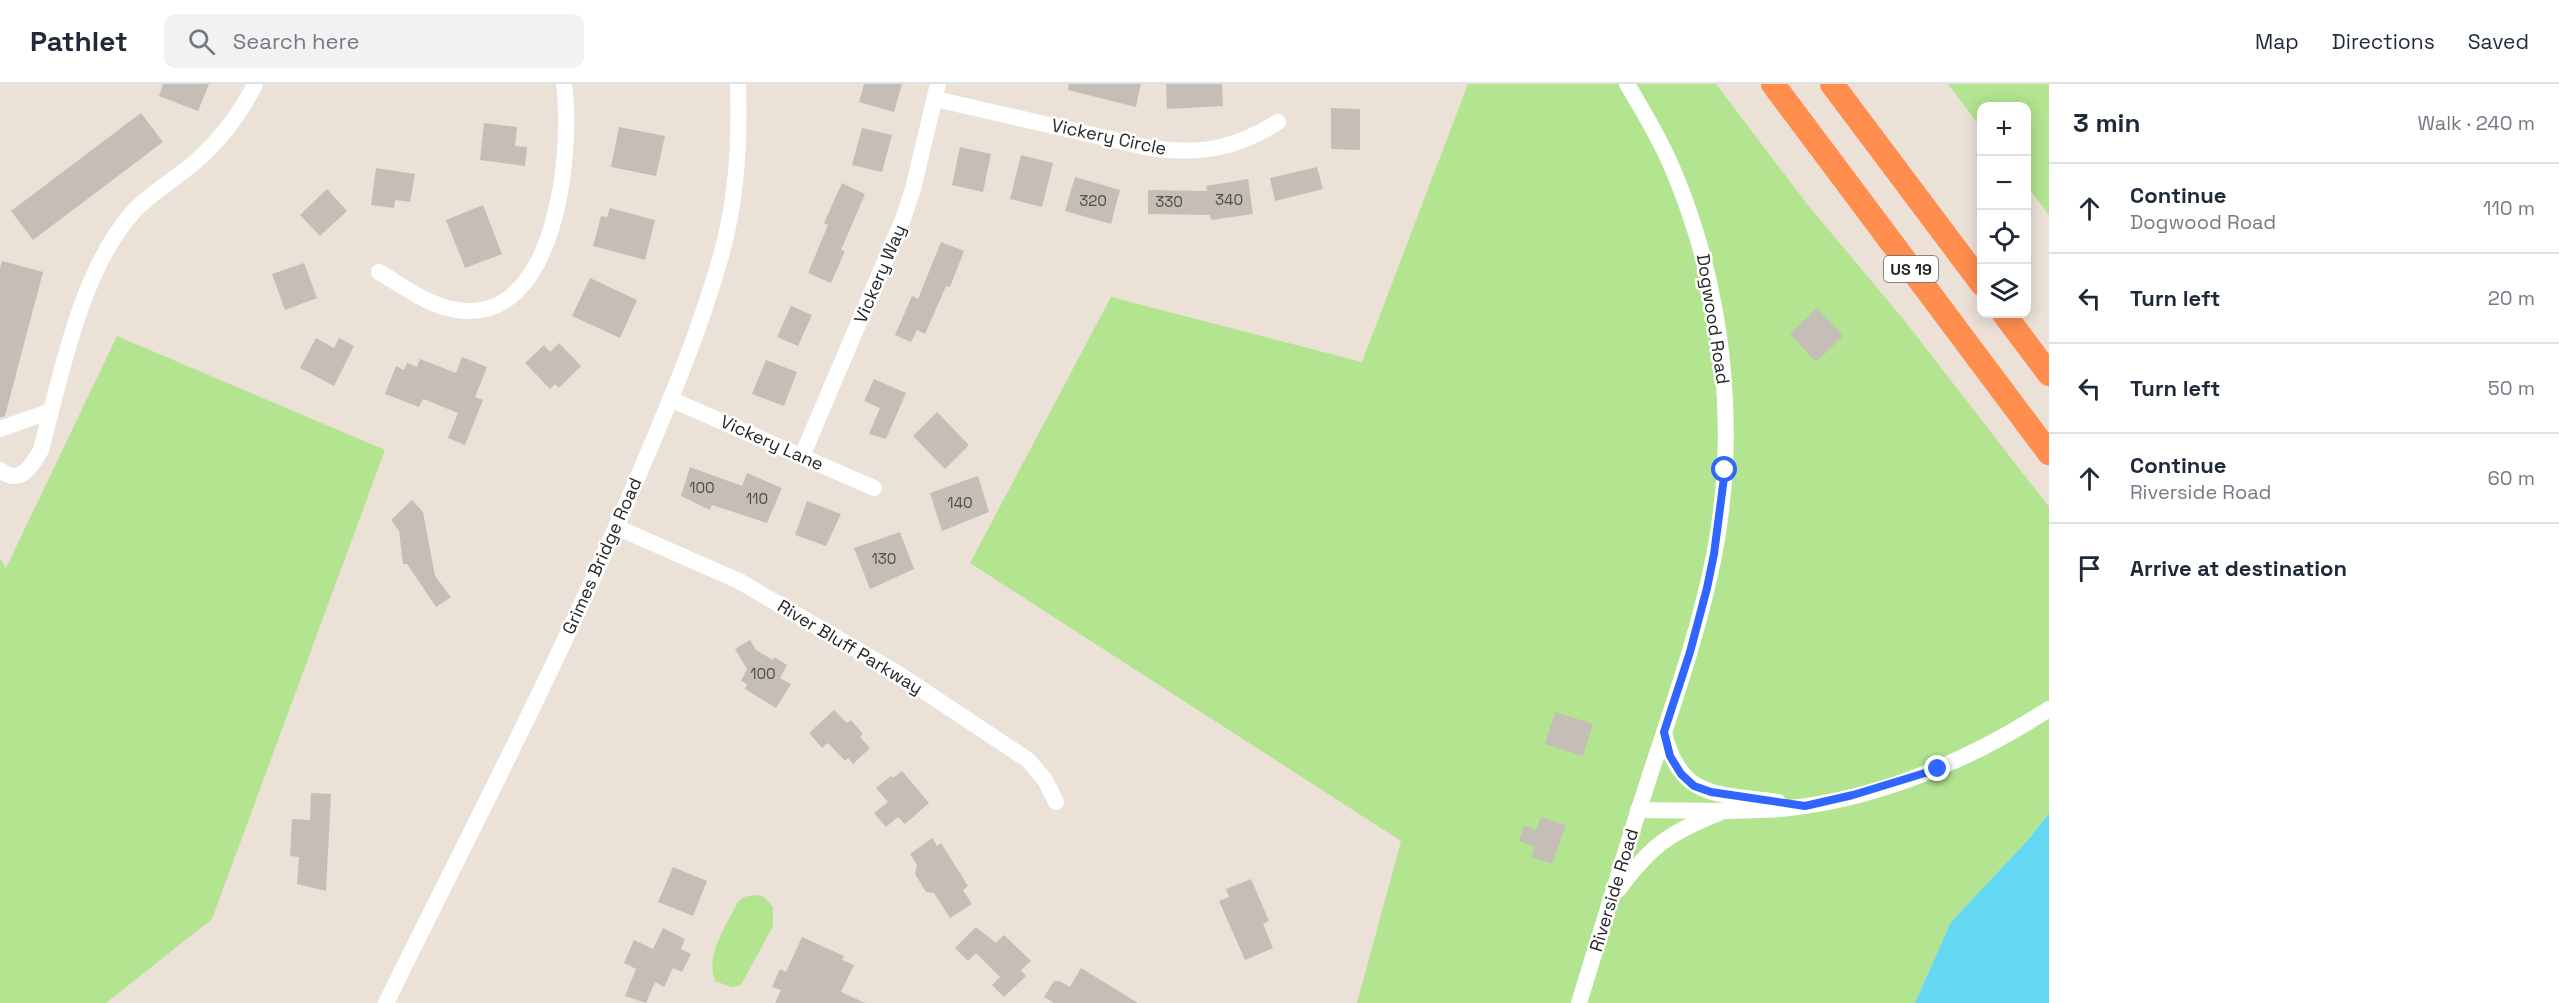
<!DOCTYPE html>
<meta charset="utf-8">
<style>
body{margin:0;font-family:"Space Grotesk",sans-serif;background:#f2f2f3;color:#1f2937}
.controls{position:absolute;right:18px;top:18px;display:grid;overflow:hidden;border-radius:12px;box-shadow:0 3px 15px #0003}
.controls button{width:54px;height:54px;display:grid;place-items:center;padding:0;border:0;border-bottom:2px solid #e0e1e3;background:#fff;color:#1f2937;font:30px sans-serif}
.stop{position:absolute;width:18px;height:18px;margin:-14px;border:4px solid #3066ff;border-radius:50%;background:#fff}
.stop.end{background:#3066ff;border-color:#fff;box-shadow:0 2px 6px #0008}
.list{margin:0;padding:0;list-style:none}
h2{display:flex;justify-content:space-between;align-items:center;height:78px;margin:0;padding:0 24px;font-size:26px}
h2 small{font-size:20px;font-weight:400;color:#747a83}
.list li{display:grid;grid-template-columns:39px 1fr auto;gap:18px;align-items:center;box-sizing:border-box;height:90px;padding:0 24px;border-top:2px solid #e0e1e3}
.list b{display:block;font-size:22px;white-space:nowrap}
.list p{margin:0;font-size:20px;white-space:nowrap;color:#747a83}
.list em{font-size:20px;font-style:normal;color:#747a83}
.icon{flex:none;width:33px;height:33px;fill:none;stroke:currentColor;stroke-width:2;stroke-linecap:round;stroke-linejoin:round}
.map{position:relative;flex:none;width:2049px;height:919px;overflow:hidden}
header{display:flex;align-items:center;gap:36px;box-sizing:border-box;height:84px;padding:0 30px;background:#fff;border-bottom:2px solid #e0e1e3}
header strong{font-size:28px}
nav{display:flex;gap:33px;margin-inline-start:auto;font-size:21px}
.search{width:420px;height:54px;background:#f2f2f3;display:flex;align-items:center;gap:15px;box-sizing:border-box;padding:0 21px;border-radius:12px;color:#747a83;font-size:22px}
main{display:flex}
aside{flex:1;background:#fff}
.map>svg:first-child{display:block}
.green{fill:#b3e490}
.water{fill:#64d8f3}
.building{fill:#c5beb7}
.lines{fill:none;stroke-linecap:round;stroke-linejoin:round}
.minor{stroke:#fff;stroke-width:16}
.highway{stroke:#ff8d4e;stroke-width:24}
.route{stroke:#3066ff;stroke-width:8}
.labels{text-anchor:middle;stroke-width:5;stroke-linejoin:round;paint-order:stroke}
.number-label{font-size:15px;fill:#4e4d4b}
.shield{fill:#fff;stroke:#686868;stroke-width:1.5}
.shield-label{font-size:16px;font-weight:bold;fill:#272727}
.street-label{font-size:18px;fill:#272727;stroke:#fff}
</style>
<header>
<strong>Pathlet</strong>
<div class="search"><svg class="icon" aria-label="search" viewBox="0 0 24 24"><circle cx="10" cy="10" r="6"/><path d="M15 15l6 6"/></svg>Search here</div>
<nav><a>Map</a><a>Directions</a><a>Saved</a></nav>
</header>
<main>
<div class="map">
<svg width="2049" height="919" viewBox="0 0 2049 919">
<rect width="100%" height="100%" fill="#ebe1d7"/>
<g class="green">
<path d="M 1468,0 L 1716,0 L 1807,120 L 1904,236 L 2049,423 L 2049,729 L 2029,755 L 1951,838 L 1915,919 L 1357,919 L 1401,757 L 970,479 L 1111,213 L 1362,278 Z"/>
<path d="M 1948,0 L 2049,0 L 2049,131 L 2027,102 L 2026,22 L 1982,22 L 1981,44 Z"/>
<path d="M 117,252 L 385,366 L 212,835 L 106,919 L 0,919 L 0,475 L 6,484 Z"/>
<path d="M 753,811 L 763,812 L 773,823 L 773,842 L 741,901 L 731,903 L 715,897 C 705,870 726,843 737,819 L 744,813 Z"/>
</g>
<path class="water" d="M 2049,729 L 2049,919 L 1915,919 L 1951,838 L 2029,755 Z"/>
<g class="building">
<path d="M 163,0 L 209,0 L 198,27 L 159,12 Z"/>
<path d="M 864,0 L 902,0 L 894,28 L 859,18 Z"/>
<path d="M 1069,0 L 1141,0 L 1136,23 L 1068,6 Z"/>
<path d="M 1166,0 L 1222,0 L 1223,22 L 1167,25 Z"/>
<path d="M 1331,24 L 1360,25 L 1360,66 L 1331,65 Z"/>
<path d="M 141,29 L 163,58 L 33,156 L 11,127 Z"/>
<path d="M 484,39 L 517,43 L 515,62 L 527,63 L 525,82 L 480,76 Z"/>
<path d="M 619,43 L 665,52 L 656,92 L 611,83 Z"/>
<path d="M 862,44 L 892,51 L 882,88 L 852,81 Z"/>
<path d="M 960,63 L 991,70 L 983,108 L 952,101 Z"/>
<path d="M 1021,71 L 1053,79 L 1042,123 L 1010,115 Z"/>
<path d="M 1317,83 L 1323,105 L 1275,117 L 1270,94 Z"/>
<path d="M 376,84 L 415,90 L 410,118 L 395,116 L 394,124 L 371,121 Z"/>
<path d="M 1075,93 L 1120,106 L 1111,140 L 1065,127 Z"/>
<path d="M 1248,95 L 1253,130 L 1211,136 L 1210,131 L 1148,130 L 1148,106 L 1207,107 L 1206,102 Z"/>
<path d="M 842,99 L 865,110 L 841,166 L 845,167 L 831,199 L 808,189 L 828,141 L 824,139 Z"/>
<path d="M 327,105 L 347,127 L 320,152 L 300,131 Z"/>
<path d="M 483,121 L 502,170 L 465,184 L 446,136 Z"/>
<path d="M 610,124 L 655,136 L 645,176 L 593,162 L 601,132 L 607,133 Z"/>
<path d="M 941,158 L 964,167 L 950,203 L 946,202 L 925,250 L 917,246 L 911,258 L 895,251 L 912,212 L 918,215 Z"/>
<path d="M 2,177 L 43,188 L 5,332 L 2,333 L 0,333 L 0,185 Z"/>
<path d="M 304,179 L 317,214 L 285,226 L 272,190 Z"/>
<path d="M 590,194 L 637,216 L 620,254 L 572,232 Z"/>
<path d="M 791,222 L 812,231 L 798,262 L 777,253 Z"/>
<path d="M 1817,224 L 1843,252 L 1816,278 L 1790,250 Z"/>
<path d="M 316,254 L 334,264 L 339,254 L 354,262 L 334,302 L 300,284 Z"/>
<path d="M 559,259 L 581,282 L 559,304 L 555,300 L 550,305 L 525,279 L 544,261 L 550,268 Z"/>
<path d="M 462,273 L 487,283 L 475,313 L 483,316 L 465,361 L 448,354 L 458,329 L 423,315 L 419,323 L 385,310 L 396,282 L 404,286 L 407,279 L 417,283 L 420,275 L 456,289 Z"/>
<path d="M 766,276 L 797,288 L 784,322 L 752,310 Z"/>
<path d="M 874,295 L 906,309 L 886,355 L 869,350 L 880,324 L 864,317 Z"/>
<path d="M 937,328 L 969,361 L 945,385 L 913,352 Z"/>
<path d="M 690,383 L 742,402 L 747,389 L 782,404 L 767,439 L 712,421 L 710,426 L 681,412 Z"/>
<path d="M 978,392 L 989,428 L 942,447 L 930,409 Z"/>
<path d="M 412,416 L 423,428 L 435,492 L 451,513 L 436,523 L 407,480 L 403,480 L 399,447 L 391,436 Z"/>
<path d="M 807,417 L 841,430 L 826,462 L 795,451 Z"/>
<path d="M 900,448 L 914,485 L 870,505 L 854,464 Z"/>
<path d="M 750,556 L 756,566 L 773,576 L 774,573 L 787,581 L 780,594 L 791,600 L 776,624 L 745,605 L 747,600 L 741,597 L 747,585 L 735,565 Z"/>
<path d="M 834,626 L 847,639 L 851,636 L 863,650 L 860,653 L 870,664 L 853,680 L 848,674 L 845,677 L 828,659 L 822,664 L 809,649 Z"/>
<path d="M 1555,628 L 1593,640 L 1583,672 L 1545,660 Z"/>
<path d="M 902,687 L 929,719 L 905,740 L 898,733 L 886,743 L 874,729 L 888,718 L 876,704 L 891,692 L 893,694 Z"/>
<path d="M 311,709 L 331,710 L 326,807 L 297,800 L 299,773 L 290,772 L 292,735 L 310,736 Z"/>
<path d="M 1541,733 L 1566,741 L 1552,780 L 1532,773 L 1535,763 L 1519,757 L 1524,741 L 1536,746 Z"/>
<path d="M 932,754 L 937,762 L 941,759 L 968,802 L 963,806 L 972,820 L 950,834 L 934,809 L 926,808 L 915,790 L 917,781 L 910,770 Z"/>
<path d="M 673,783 L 707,797 L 693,832 L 658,818 Z"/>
<path d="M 1251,795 L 1269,837 L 1263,840 L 1273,864 L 1245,876 L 1219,817 L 1229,813 L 1226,805 Z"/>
<path d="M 976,843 L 996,859 L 1004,851 L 1031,877 L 1021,886 L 1026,892 L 1004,913 L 992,901 L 1000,893 L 976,869 L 968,877 L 955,864 Z"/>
<path d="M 663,844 L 685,855 L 681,865 L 691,870 L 682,888 L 673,884 L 664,903 L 655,898 L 646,919 L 625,912 L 636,885 L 624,879 L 634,856 L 653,865 Z"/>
<path d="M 802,853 L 844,872 L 842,876 L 854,881 L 841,908 L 865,919 L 775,919 L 781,906 L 772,903 L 780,885 L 786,888 Z"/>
<path d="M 1081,884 L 1138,919 L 1054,919 L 1044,913 L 1054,897 L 1059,897 L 1070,903 Z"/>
</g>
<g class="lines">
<g class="minor">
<path d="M 935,15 L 1150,64 C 1201,71 1235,65 1278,38"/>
<path d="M 379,188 C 403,202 429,222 457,226 C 557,242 573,67 564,0"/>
<path d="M 670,315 L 874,404"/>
<path d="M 0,345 L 51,327"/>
<path d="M 802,372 L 903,135 L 913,105 L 938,0"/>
<path d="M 0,386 C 20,402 32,382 41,366 C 61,291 81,185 134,127 C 152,108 175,95 194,79 C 220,56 240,31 255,0"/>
<path d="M 616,443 L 739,497 L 897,589 L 1028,676 L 1045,696 L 1056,718"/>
<path d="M 1664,649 C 1681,717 1719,709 1778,718"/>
<path d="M 1638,726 C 1686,726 1734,729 1781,725 C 1876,716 1969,677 2049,625"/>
<path d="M 1618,806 C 1650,763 1668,749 1719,729"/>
<path d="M 386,919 C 469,751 556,584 630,411 C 664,332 699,251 722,168 C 737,114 740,56 738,0"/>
<path d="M 1579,919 C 1602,844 1625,768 1649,694 C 1673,621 1699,547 1714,472 C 1738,347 1725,216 1678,98 C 1665,64 1646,32 1627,0"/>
</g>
<g class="highway">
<path d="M 1773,0 L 2049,369"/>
<path d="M 1832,0 L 1982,200"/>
<path d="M 2004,230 L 2049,290"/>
</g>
</g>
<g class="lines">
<path class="route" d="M 1725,386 L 1714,470 L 1707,504 L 1690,568 L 1664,648 L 1670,672 L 1681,690 L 1694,702 L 1711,708 L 1805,722 L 1853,711 L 1938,685"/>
</g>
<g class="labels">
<g class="number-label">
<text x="1229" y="121">340</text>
<text x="1093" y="122">320</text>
<text x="1169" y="123">330</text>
<text x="702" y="409">100</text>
<text x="757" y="420">110</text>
<text x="960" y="424">140</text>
<text x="884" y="480">130</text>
<text x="763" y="595">100</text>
</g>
<rect class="shield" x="1884" y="172" width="54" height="26" rx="4.5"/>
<g class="shield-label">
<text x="1911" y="191">US 19</text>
</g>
<g class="street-label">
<text transform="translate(1109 53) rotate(12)" y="6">Vickery Circle</text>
<text transform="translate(880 190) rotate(-67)" y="6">Vickery Way</text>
<text transform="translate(1713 235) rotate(81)" y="6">Dogwood Road</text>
<text transform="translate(772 359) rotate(24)" y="6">Vickery Lane</text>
<text transform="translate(602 472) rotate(-66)" y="6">Grimes Bridge Road</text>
<text transform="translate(850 563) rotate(31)" y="6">River Bluff Parkway</text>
<text transform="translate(1614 806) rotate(-73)" y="6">Riverside Road</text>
</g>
</g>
</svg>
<div class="controls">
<button>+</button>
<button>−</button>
<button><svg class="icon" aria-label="locate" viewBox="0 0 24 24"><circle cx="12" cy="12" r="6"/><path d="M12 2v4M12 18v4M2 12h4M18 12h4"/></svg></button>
<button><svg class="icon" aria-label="layers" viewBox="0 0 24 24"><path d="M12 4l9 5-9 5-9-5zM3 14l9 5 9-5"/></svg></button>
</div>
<div class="stop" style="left:1725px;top:386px"></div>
<div class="stop end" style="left:1938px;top:685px"></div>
</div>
<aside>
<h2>3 min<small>Walk · 240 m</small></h2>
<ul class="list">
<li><svg class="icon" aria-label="ahead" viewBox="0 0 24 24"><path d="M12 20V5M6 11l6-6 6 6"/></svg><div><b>Continue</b><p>Dogwood Road</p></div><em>110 m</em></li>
<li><svg class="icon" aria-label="left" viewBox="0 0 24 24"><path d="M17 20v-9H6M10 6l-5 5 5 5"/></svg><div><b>Turn left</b></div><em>20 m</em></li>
<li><svg class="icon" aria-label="left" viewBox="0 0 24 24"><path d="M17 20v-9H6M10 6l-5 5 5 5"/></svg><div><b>Turn left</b></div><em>50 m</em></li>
<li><svg class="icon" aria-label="ahead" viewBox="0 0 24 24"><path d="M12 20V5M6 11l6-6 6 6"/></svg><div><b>Continue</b><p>Riverside Road</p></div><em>60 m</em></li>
<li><svg class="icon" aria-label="arrive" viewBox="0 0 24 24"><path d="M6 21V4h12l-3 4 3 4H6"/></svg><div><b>Arrive at destination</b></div></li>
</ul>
</aside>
</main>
